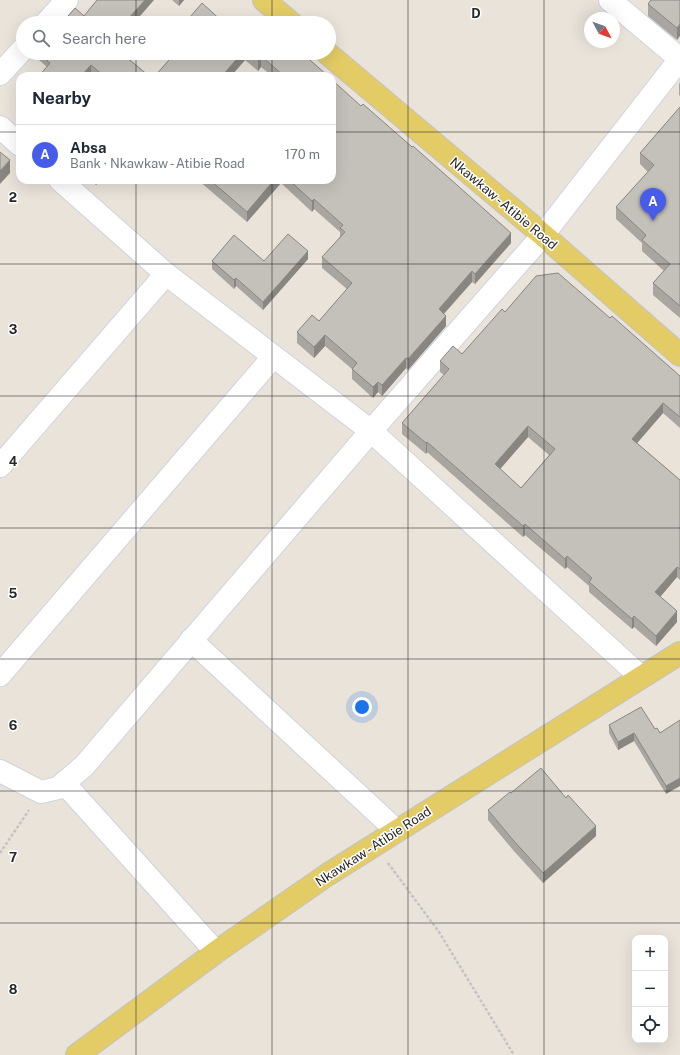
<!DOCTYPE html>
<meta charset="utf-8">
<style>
body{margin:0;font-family:"Public Sans",sans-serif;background:#f6f6f7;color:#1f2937}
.controls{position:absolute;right:12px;bottom:12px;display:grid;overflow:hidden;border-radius:8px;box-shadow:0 4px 16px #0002}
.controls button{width:36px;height:36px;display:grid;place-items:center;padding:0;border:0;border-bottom:1px solid #e0e1e3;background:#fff;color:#1f2937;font:20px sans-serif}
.compass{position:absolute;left:584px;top:12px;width:36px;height:36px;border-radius:50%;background:#fff;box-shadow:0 4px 16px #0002;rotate:131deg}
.you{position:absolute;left:362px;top:707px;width:14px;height:14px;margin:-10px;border:3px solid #fff;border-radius:50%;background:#1a73e8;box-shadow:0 0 0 6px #1a73e833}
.badge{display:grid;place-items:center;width:26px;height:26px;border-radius:50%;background:#475de9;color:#fff;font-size:13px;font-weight:700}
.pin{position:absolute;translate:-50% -33px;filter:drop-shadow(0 1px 2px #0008)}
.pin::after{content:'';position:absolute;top:21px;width:14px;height:12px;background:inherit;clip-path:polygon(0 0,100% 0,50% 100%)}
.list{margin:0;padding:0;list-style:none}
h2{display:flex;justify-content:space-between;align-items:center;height:52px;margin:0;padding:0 16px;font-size:17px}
h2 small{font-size:13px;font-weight:400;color:#747a83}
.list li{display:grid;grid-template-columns:26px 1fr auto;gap:12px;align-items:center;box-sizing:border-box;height:60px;padding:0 16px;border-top:1px solid #e0e1e3}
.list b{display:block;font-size:15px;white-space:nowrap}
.list p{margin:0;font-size:13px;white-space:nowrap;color:#747a83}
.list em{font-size:13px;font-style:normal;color:#747a83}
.icon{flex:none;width:22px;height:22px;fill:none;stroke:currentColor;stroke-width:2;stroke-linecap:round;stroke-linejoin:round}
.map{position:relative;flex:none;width:680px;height:1055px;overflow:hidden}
.search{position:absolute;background:#fff;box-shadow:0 4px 16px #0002;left:16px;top:16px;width:320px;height:44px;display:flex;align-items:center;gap:10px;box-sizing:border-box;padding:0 14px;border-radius:22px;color:#747a83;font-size:15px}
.panel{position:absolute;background:#fff;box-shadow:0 4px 16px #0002;left:16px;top:72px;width:320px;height:112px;border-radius:12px}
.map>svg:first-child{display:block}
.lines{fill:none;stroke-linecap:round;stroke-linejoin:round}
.minor-casing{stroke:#cfd2df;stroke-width:24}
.major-casing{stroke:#c3c3c3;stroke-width:24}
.path{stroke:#c3c3c3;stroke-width:2.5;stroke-dasharray:3 2;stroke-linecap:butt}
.minor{stroke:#fff;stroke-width:22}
.major{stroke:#e3cc65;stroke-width:22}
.wall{fill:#a9a5a0;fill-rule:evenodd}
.shaded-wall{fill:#898682}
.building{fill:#c4c0ba;stroke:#898682;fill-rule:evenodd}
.grid{fill:none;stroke:#272727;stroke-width:1;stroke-opacity:0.55}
.labels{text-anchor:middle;stroke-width:3;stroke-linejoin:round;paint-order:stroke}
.street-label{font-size:13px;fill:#272727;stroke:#fff}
.grid-label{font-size:13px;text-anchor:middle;font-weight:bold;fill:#272727;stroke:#fff;stroke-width:3;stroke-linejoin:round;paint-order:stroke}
</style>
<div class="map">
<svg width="680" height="1055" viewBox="0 0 680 1055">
<rect width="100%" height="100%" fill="#e9e3da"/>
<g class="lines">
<g class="minor-casing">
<g id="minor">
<path d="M 610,0 L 680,59"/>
<path d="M 46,23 L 67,0"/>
<path d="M 0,74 L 23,49"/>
<path d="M 0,127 L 20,145"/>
<path d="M 60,180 L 166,274 L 371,431 L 641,677"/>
<path d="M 0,466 L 166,274"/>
<path d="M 191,640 L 397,831"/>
<path d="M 0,675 L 273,357"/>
<path d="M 0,771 L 41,792 L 58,788 L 84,766 L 371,431 L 543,235 L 680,59"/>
<path d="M 64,783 L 216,952"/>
</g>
</g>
<g class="major-casing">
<g id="major">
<path d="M 264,0 L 291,23"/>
<path d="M 327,53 L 543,235 L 680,355"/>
<path d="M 77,1055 L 216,952 L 327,875 L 680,653"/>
</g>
</g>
<g class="path">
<path d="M 0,853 L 29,810"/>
<path d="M 388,863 L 439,932 L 514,1055"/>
</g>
<use href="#minor" class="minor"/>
<use href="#major" class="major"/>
</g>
<g class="wall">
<path d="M 172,0 L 184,0 L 179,6 Z"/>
<path d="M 651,0 L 680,0 L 677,40 L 648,16 L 648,4 Z"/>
<path d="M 39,53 L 137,53 L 130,60 L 149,76 L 92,76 L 91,75 L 47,67 L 39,60 Z"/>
<path d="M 175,53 L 302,53 L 328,76 L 272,76 L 261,67 L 258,71 L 245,60 L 231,76 L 155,76 Z"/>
<path d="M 680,82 L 680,96 L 679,95 L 679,84 Z"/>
<path d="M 680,107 L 680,318 L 653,295 L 653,283 L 664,271 L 642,251 L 642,243 L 616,219 L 616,207 L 648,172 L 640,164 L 640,153 Z"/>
<path d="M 90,180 L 100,180 L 96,185 Z"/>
<path d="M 199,180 L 332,180 L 511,243 L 475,284 L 472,282 L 444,314 L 446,326 L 408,370 L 406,368 L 382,396 L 378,392 L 373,398 L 352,379 L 352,369 L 325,346 L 314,358 L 297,343 L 297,332 L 319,321 L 347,289 L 322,268 L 322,257 L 340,237 L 340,232 L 314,209 L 312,212 L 281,183 L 247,222 L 199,181 Z"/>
<path d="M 308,259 L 263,310 L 236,286 L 234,289 L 212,269 L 212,261 L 264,261 Z"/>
<path d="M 505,312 L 610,318 L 680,376 L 680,428 L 663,413 L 637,443 L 680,480 L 680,580 L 677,577 L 660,597 L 677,622 L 656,646 L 634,627 L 632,629 L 589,592 L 589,586 L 567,567 L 565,569 L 525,535 L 523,537 L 427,452 L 426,454 L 402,434 L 402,423 L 444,375 L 440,372 L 440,361 L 462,354 ZM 528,437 L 549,455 L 521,488 L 500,469 Z"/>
<path d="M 680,720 L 666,794 L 634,741 L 618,750 L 609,733 L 609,725 L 655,729 L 660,733 Z"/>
<path d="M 511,793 L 596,836 L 543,883 L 513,850 L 488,820 L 488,810 Z"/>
</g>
<g class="shaded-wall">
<path d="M 145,0 L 154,0 L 134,23 L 127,23 L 127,20 Z"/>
<path d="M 179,0 L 184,0 L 179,6 Z"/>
<path d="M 680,24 L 680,36 L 677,40 L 677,28 Z"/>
<path d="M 128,53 L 137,53 L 125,66 L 125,56 Z"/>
<path d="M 242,53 L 245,53 L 245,60 L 231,76 L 222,76 Z"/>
<path d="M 261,56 L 261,67 L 258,71 L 258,60 Z"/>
<path d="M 91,65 L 91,75 L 90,76 L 81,76 Z"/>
<path d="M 10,160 L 10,173 L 0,184 L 0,171 Z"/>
<path d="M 96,180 L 100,180 L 96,185 Z"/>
<path d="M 274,180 L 281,180 L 281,183 L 247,222 L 247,212 Z"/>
<path d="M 314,199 L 314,209 L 312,212 L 312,201 Z"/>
<path d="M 511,233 L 511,243 L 475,284 L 475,274 Z"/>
<path d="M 308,251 L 308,259 L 263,310 L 263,302 Z"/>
<path d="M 472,271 L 472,282 L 439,319 L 439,309 Z"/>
<path d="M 236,278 L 236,286 L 234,289 L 234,280 Z"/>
<path d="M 446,316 L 446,326 L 408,370 L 408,359 Z"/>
<path d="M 325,335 L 325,346 L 314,358 L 314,347 Z"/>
<path d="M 406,358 L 406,368 L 382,396 L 382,385 Z"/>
<path d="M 378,382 L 378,392 L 373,398 L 373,387 Z"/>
<path d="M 663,403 L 663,413 L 632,449 L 632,439 Z"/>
<path d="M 528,426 L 528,437 L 495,475 L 495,464 Z"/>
<path d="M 427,442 L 427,452 L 426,454 L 426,443 Z"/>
<path d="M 525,524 L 525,535 L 523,537 L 523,526 Z"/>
<path d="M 567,556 L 567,567 L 565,569 L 565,559 Z"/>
<path d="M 677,567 L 677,577 L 655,603 L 655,592 Z"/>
<path d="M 677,611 L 677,622 L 656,646 L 656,636 Z"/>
<path d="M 634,616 L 634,627 L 632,629 L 632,619 Z"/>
<path d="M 634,733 L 634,741 L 618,750 L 618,742 Z"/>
<path d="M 680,778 L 680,786 L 666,794 L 666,786 Z"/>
<path d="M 596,826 L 596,836 L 543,883 L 543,873 Z"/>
</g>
<g class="building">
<path d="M 97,0 L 145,0 L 127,20 L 130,23 L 62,23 L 75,8 L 84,16 Z"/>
<path d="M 651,0 L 680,0 L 680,24 L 677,28 L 648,4 Z"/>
<path d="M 202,3 L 224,23 L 185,23 Z"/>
<path d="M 253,20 L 257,23 L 250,23 Z"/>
<path d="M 42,53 L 128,53 L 125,56 L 149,76 L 104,76 L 91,65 L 81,76 L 39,76 L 50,63 L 47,61 L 49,59 Z"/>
<path d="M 175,53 L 242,53 L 222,76 L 155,76 Z"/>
<path d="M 250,53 L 302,53 L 328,76 L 284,76 L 261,56 L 258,60 Z"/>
<path d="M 332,80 L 361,106 L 363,104 L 412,147 L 413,146 L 511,233 L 475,274 L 472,271 L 439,309 L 446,316 L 408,359 L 406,358 L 382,385 L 378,382 L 373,387 L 352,369 L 357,363 L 325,335 L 314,347 L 297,332 L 312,315 L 319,321 L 352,283 L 322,257 L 345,232 L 340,228 L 343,225 L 314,199 L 312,201 L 289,180 L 332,180 Z"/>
<path d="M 680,107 L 680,306 L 653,283 L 670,264 L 642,240 L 646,235 L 616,207 L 654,165 L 640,153 Z"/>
<path d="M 0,152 L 10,160 L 0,171 Z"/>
<path d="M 210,180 L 274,180 L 247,212 Z"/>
<path d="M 288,234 L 308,251 L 263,302 L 236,278 L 234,280 L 212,261 L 234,235 L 264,261 Z"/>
<path d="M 558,273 L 610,318 L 612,316 L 680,376 L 680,417 L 663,403 L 632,439 L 680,480 L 680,569 L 677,567 L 655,592 L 677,611 L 656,636 L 634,616 L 632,619 L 589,582 L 592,578 L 567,556 L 565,559 L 525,524 L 523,526 L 427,442 L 426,443 L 402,423 L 449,369 L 440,361 L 453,346 L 462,354 L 502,309 L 505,312 L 536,276 ZM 528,426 L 555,449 L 521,488 L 495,464 Z"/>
<path d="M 641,707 L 655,729 L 657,728 L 660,733 L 680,720 L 680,778 L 666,786 L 634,733 L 618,742 L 609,725 Z"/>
<path d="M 541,768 L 566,798 L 568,795 L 596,826 L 543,873 L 513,840 L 488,810 L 510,792 L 511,793 Z"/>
</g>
<path class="grid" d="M 136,0 L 136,23M 272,0 L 272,23M 408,0 L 408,1055M 544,0 L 544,1055M 136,53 L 136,76M 272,53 L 272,76M 0,132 L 20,132M 332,132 L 680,132M 136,180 L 136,1055M 272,180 L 272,1055M 0,264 L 680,264M 0,396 L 680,396M 0,528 L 680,528M 0,659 L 680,659M 0,791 L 680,791M 0,923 L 680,923"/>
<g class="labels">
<g class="street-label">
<text transform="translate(504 203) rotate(40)" y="5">Nkawkaw - Atibie Road</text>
<text transform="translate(373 846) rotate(-33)" y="5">Nkawkaw - Atibie Road</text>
</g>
</g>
<g class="grid-label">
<text x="476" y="18">D</text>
<text x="13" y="202">2</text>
<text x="13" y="334">3</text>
<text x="13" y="466">4</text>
<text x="13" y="598">5</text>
<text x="13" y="730">6</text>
<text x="13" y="862">7</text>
<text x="13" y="994">8</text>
</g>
</svg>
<div class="controls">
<button>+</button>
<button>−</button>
<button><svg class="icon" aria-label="locate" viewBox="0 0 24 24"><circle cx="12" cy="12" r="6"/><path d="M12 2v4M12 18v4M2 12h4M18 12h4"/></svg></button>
</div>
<svg class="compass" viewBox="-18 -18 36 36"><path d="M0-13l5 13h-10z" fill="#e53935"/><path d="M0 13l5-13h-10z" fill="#747a83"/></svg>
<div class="you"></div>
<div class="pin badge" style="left:653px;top:221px">A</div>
<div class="search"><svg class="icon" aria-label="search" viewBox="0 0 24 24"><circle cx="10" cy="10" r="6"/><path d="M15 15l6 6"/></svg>Search here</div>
<section class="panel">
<h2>Nearby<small></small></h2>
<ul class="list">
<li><span class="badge">A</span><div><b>Absa</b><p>Bank · Nkawkaw - Atibie Road</p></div><em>170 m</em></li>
</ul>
</section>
</div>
